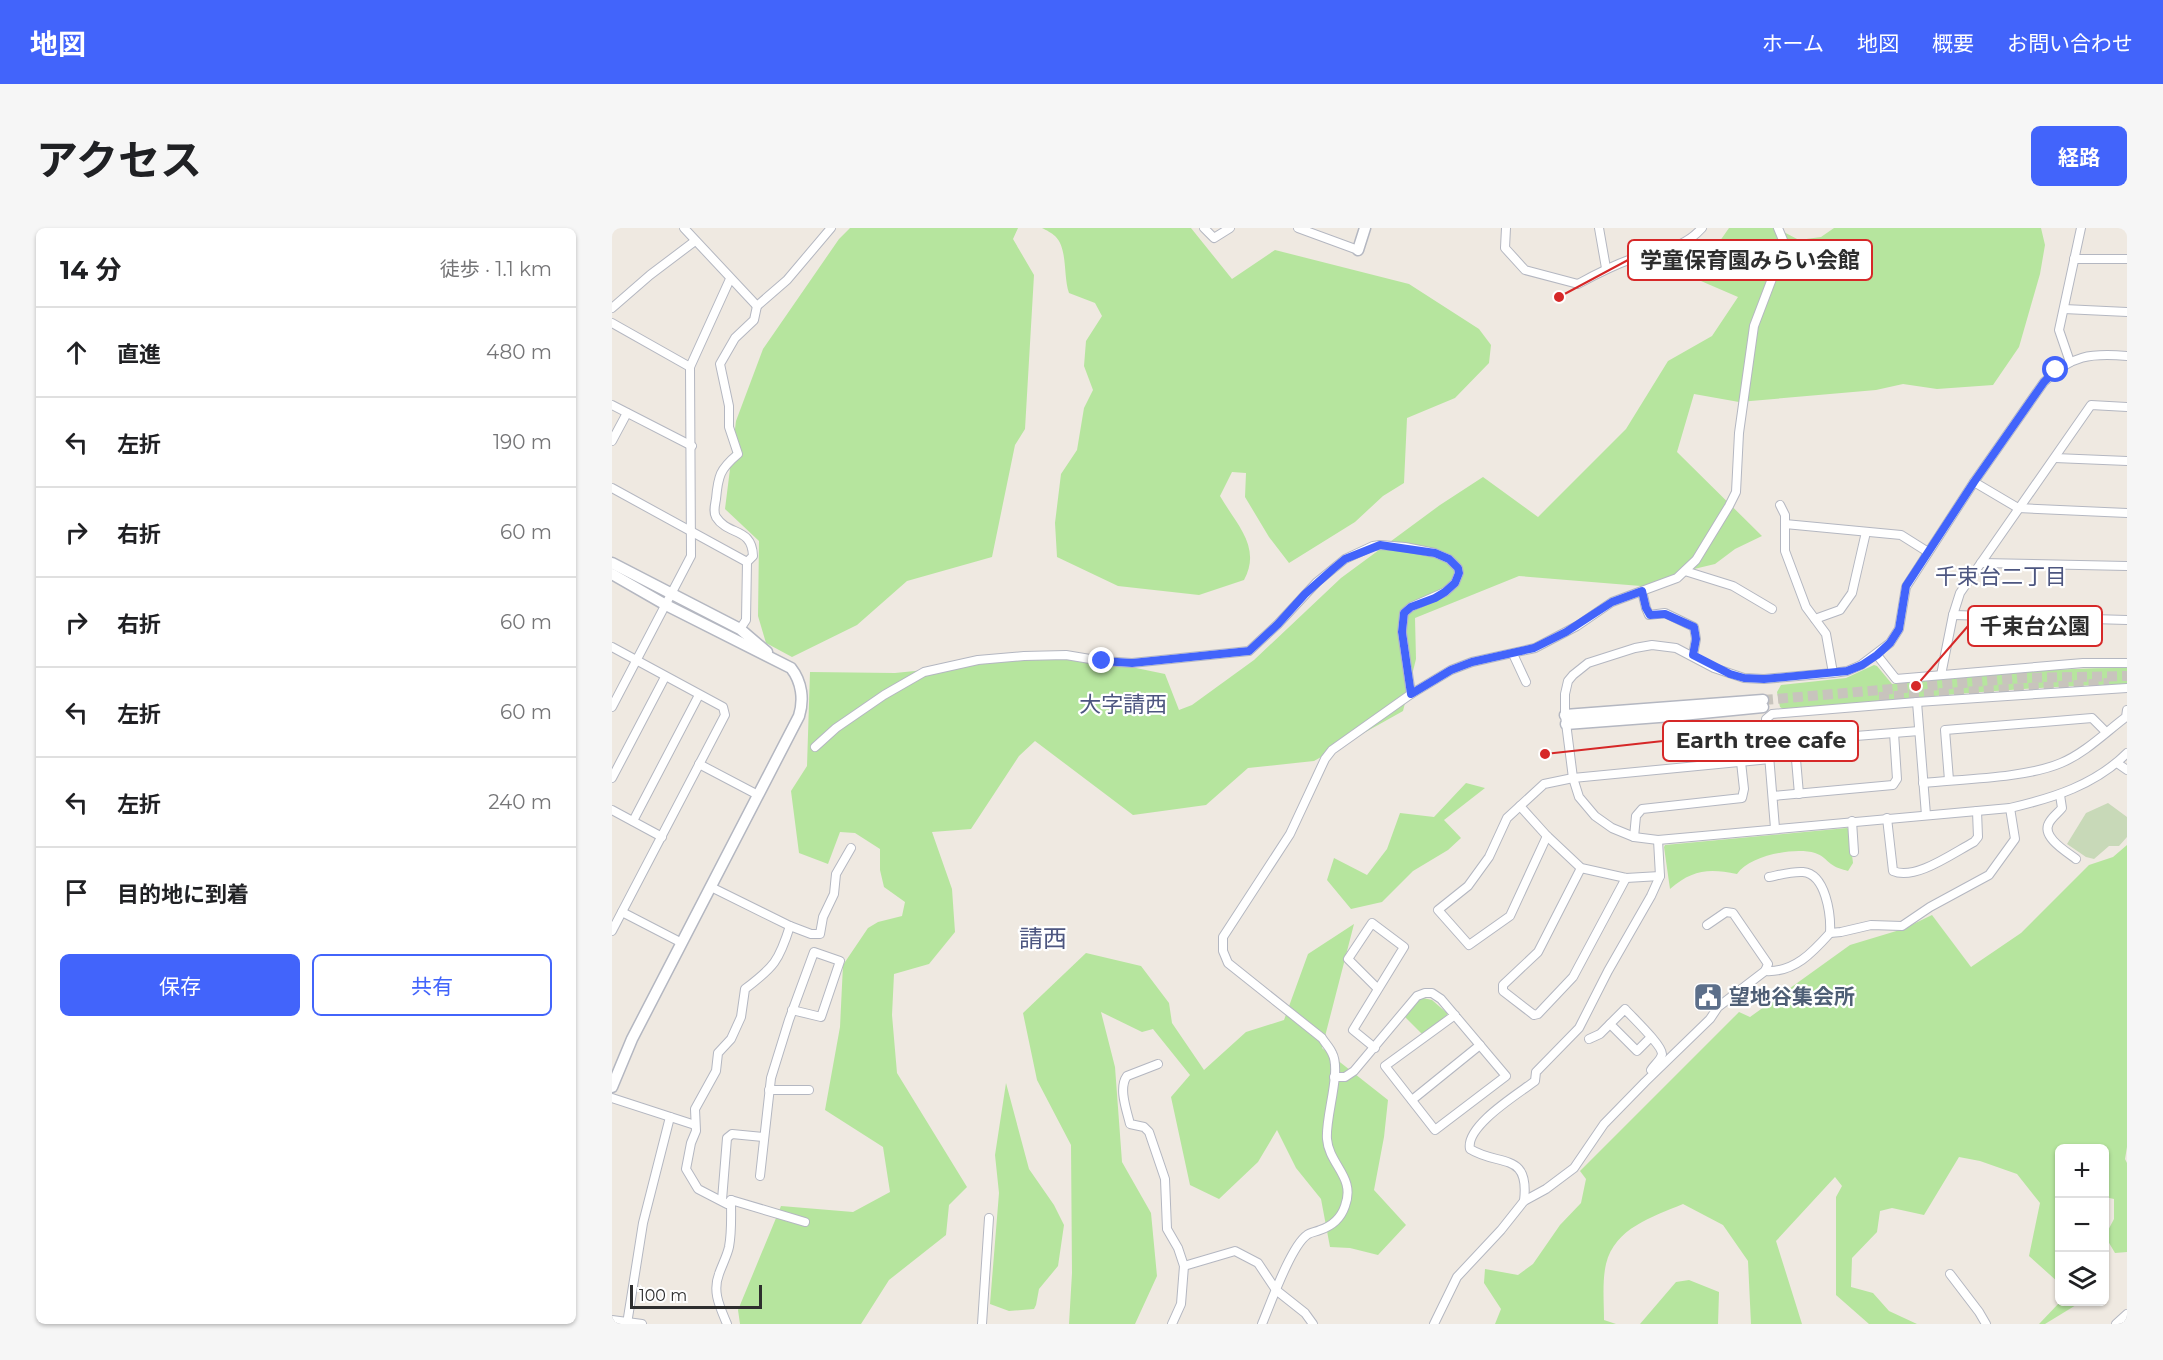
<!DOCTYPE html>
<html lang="ja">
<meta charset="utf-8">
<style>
body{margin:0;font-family:Montserrat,"Noto Sans JP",sans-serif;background:#f6f6f6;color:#202124}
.controls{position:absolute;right:18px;bottom:18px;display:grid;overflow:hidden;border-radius:9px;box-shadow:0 2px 4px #0004}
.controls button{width:54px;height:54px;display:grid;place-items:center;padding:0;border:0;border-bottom:2px solid #e0e0e0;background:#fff;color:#202124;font:30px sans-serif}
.scale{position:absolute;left:18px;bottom:15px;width:132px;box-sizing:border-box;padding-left:6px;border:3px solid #2e2e2e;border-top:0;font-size:16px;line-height:21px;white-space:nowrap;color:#2e2e2e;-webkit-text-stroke:4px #fff;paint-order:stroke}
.stop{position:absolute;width:18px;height:18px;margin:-14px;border:4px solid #4264fb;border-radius:50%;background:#fff}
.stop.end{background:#4264fb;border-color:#fff;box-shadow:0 2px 6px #0008}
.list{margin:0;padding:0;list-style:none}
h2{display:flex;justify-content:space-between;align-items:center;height:78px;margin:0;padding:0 24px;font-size:26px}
h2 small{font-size:20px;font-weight:400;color:#757577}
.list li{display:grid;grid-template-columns:39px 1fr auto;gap:18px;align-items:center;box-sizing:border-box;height:90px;padding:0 24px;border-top:2px solid #e0e0e0}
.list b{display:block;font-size:22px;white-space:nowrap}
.list em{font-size:20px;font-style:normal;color:#757577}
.actions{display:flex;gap:12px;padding:18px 24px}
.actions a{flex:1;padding:14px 0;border:2px solid #4264fb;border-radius:9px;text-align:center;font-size:21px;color:#4264fb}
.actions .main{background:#4264fb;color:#fff}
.icon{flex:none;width:33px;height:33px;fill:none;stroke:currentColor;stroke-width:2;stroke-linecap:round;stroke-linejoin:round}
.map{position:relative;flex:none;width:1515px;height:1096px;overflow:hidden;border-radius:9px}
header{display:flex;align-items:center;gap:36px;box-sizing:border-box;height:84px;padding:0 30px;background:#4264fb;color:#fff}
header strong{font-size:28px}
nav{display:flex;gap:33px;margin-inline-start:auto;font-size:21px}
.intro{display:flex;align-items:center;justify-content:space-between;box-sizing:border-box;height:144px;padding:0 36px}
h1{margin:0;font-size:42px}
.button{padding:15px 27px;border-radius:9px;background:#4264fb;color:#fff;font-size:21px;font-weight:700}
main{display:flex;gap:36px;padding:0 36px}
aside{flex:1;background:#fff;border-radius:9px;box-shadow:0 2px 4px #0004}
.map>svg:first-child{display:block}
.green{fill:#b6e59e}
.cemetery{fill:#c8d9b8}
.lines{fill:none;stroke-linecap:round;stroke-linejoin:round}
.secondary-tunnel{stroke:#c8c4bd;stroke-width:10;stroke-dasharray:10 5;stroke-linecap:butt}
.street-casing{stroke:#b4b7c1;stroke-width:10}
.secondary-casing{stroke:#b4b7c1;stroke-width:13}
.street{stroke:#fff;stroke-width:8}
.secondary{stroke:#fff;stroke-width:10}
.route{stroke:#4264fb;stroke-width:8}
.labels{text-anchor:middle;stroke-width:4.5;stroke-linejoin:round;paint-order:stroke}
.service-label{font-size:21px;font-weight:bold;fill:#4e5e75;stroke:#fff;text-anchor:start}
.neighbourhood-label{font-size:22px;fill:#4d5680;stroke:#fff}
.quarter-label{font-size:24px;fill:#4d5680;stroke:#fff}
.leader{fill:none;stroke:#d62828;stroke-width:2}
.callout-dot{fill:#d62828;stroke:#fff;stroke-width:2}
.callout{fill:#fff;stroke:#d62828;stroke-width:2}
.callout-label{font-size:22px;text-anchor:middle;font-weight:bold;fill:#2e2e2e}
</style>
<header>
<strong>地図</strong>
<nav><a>ホーム</a><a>地図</a><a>概要</a><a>お問い合わせ</a></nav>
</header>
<div class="intro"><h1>アクセス</h1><a class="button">経路</a></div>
<main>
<aside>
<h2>14 分<small>徒歩 · 1.1 km</small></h2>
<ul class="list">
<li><svg class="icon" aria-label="ahead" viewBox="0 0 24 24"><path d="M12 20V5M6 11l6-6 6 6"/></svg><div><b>直進</b></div><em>480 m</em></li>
<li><svg class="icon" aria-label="left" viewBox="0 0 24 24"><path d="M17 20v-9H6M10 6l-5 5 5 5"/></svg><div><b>左折</b></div><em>190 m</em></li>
<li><svg class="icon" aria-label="right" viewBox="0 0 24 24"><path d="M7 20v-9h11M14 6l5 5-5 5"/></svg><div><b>右折</b></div><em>60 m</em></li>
<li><svg class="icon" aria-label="right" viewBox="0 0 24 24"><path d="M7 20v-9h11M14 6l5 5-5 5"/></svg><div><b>右折</b></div><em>60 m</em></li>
<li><svg class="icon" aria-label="left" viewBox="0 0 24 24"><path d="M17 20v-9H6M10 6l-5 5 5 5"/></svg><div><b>左折</b></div><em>60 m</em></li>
<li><svg class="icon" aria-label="left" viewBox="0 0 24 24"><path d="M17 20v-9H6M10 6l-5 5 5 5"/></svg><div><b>左折</b></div><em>240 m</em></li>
<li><svg class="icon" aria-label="arrive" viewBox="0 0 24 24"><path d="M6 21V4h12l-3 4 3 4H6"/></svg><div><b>目的地に到着</b></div></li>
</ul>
<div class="actions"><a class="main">保存</a><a>共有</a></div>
</aside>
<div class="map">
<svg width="1515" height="1096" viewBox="0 0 1515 1096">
<rect width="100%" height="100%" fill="#efe9e1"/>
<g class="green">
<path d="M 238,0 L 406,0 L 401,11 L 422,47 L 413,201 L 403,217 L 380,329 L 295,353 L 245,397 L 180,429 L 154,415 L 146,388 L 147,313 L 113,281 L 124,193 L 151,121 L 227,11 Z"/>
<path d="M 430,0 L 579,0 L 620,51 L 663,22 L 797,56 L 867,101 L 879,117 L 877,135 L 843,170 L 795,190 L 792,255 L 771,268 L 743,294 L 677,335 L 657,309 L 633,269 L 634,245 L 620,244 L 608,268 C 624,296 650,319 632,352 L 587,367 L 506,358 L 445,329 L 443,295 L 449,246 L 465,222 L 472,180 L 481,162 L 472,138 L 474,113 L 490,88 L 483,75 L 457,65 C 451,48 456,20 443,8 C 440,5 434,2 430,0 Z"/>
<path d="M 1117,0 L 1164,0 L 1187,12 L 1209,9 L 1222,0 L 1429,0 L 1433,17 L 1428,46 L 1407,119 L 1381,157 L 1325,161 L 1291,156 L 1264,162 L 1127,174 L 1082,166 L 1065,224 L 1150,308 L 1123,321 L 1103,336 L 1082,341 L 1041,359 L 907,348 L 803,390 L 804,431 L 791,483 L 702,533 L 636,540 L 594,577 L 521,587 L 423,513 L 407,528 L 359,601 L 320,604 L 340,661 L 343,704 L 317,736 L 282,746 L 280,787 L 285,845 L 355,959 L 337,977 L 334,1007 L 277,1052 L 249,1096 L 128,1096 L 126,1082 L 169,978 L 241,984 L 278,964 L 271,919 L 213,882 L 228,799 L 231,737 L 256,700 L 266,694 L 290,688 L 293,674 L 272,659 L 268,642 L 268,621 L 243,605 L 228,604 L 216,636 L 187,625 L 179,563 L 195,538 L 198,444 L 283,445 L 470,426 L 495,434 L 553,446 L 567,482 L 580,477 L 642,432 L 729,350 L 828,277 L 871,249 L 926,289 L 1014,201 L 1056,133 L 1100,108 L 1126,69 L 1082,50 Z"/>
<path d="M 1262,437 L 1265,438 L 1280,456 C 1358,449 1437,439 1515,440 L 1515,456 C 1400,459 1286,472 1171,481 L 1168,479 L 1165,464 L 1169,457 L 1234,450 Z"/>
<path d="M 854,555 L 873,560 L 832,592 L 849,610 L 836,622 L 801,643 L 770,674 L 739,681 L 715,652 L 722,630 L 755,647 L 775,621 L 788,585 L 822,589 Z"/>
<path d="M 1235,600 L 1237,602 L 1241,635 L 1236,643 C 1230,641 1224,640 1219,636 C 1214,632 1210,627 1203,625 C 1183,619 1138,627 1125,646 C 1096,640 1080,642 1058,661 L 1052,619 L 1053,617 Z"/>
<path d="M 1515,617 L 1515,919 L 1513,931 L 1515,935 L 1515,1024 L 1503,1025 L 1493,1008 L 1502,991 L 1502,971 L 1493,969 L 1492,920 L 1448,920 L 1447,1055 L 1417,1028 L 1428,975 L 1405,946 L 1368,933 L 1347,929 L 1312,987 L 1280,980 L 1268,983 L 1265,1004 L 1240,1030 L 1239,1059 L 1261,1065 L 1277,1083 L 1305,1096 L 1257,1096 L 1224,1067 L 1224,969 L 1230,958 L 1223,949 L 1164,1013 L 1190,1096 L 1139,1096 L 1136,1033 L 1111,997 L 1071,976 C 1040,989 1003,1000 994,1036 C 990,1053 992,1075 992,1092 L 1004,1096 L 883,1096 L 889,1081 L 872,1055 L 873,1041 L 906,1047 L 921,1036 L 948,997 L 969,975 L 974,951 L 968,943 L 1127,784 L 1138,789 L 1238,717 L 1291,701 L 1320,687 L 1359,739 L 1409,705 L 1477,637 L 1501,629 Z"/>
<path d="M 742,696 L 710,820 L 776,872 L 772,909 L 762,962 L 794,997 L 766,1027 L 738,1020 L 718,1019 L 709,971 L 684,940 L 665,902 L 646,934 L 607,971 L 578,957 L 559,869 L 578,847 L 541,801 L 530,804 L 489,784 L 503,839 L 510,934 L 539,985 L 545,1048 L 523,1096 L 457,1096 L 460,1045 L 459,917 L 425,852 L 411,785 L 474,725 L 529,738 L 557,775 L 560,795 L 592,842 L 634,804 L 672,792 L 696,726 Z"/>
<path d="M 811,770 L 820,772 L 836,786 L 813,805 L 809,805 L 792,788 L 802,774 Z"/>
<path d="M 394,855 L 417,941 L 442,977 L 452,997 L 446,1038 L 427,1061 L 424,1077 L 422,1081 L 397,1083 L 378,1076 L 387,965 L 383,927 Z"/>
<path d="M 1077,1052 L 1107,1064 L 1106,1096 L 1028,1096 L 1064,1054 Z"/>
<path d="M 1448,1074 L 1469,1074 L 1433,1096 L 1427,1096 Z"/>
</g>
<path class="cemetery" d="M 1496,575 L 1515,589 L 1515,609 L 1507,618 L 1497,618 L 1482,631 L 1474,629 L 1455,616 L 1474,585 Z"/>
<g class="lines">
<g class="secondary-tunnel">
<path d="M 1267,469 L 1497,455"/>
<path d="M 1151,472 L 1410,450 L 1515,448"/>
</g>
<g class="street-casing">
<g id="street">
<path d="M 72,0 L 145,78 L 175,52 L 219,0"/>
<path d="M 592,0 L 602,10 L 618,0"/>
<path d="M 686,0 L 746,22"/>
<path d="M 894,0 L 893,20 L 913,42 L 966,56 C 984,46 1002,37 1022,30 C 1049,20 1069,23 1090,0"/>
<path d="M 987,0 L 994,40"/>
<path d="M 1462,31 L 1515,31"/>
<path d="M 0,80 L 38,47 L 83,13"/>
<path d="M 1452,81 L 1515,84"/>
<path d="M 0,95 L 78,139"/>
<path d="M 1515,128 C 1479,125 1459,127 1432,154 L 1362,254 L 1294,359 L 1287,401 L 1278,415 L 1249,437 L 1235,443 L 1221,445 L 1152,451 L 1132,450 L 1102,440 L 1064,420 L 1040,417 L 1023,420 L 976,435 L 961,447 L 956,453 L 953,466 L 953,487 L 961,550 L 967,569 L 983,588 L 1000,600 L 1022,609 L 1046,612 L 1398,580 C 1441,570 1483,557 1515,525"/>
<path d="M 1458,134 L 1447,102 L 1469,0"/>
<path d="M 0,177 L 80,218"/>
<path d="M 0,213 L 15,185"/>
<path d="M 1443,230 L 1515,233"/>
<path d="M 1362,254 L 1406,280 L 1515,285"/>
<path d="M 0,260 L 135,334 L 141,328 C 140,299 116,308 104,289 C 101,284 103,277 104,271 C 106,248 108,241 126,226 L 117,199 L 117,178 L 108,136 L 123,110 L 142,92 L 145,78"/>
<path d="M 1168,277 L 1173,287 L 1173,323 L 1194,379 L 1214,406 L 1221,445"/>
<path d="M 1173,296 L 1289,307 L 1316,324"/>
<path d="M 1369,335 L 1515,338"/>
<path d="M 1073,343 L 1121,358 L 1160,381"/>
<path d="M 1030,363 L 1034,380 L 1037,387 L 1053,385 L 1082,399 L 1084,411 L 1081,427"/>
<path d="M 1341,387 L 1515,392"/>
<path d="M 1203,391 L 1228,382 L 1240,365 L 1254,304"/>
<path d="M 128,401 L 134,392 L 135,334"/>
<path d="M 0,419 L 111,479 L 113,487 L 0,703"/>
<path d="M 901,426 L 914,454"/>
<path d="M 1265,427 L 1284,451 L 1471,435 L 1515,435"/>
<path d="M 1329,447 L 1341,387 L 1348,365 L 1479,177 L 1515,179"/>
<path d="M 1305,474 L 1314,587"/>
<path d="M 0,479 L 79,328 L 78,139 L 118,51"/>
<path d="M 203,519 L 224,500 L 272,467 L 312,444 L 366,432 L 412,428 L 454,427 L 490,433 L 520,435 L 637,423 L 666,396 L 705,354 L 733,331 L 761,318 L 768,317 L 793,319 L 823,325 L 837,331 L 846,340 L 847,345 L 843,355 L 833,364 L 799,379 L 792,385 L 790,404 L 799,466"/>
<path d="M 1505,535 L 1515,542"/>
<path d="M 87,536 L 146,567"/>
<path d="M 0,550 L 53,449"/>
<path d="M 1337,552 L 1333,502 L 1480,490 L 1494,504"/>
<path d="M 1311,555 C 1351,551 1414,550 1449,535 C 1473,525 1494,504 1514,489 L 1515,482"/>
<path d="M 1187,566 L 1183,520 L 1186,515 L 1193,512 L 1307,503"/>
<path d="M 1448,567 L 1450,580 C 1446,585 1440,589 1437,595 C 1429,609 1455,624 1464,631"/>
<path d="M 1161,568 L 1281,557 L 1285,551 L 1282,505"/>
<path d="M 908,578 L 935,608 L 969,640 L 1014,650 L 1048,648"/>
<path d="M 0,582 L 50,609"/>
<path d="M 1275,590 L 1281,643 C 1303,653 1341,625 1362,614 L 1366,609 L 1365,583"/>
<path d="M 21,593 L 87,467"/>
<path d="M 1240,593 L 1242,624"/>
<path d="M 1163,600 L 1154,491 L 1160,486 L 1305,474 L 1515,460"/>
<path d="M 935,608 L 898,688 L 857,717 L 826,682 L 856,658 L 877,629 L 895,590 L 932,556 L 961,550 L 1158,531"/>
<path d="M 1022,609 L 1024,588 L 1030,581 L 1130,570 L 1132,561 L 1129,534"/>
<path d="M 969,640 L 926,724 L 891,757 L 891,763 L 922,787 L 926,786 L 961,749 L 1014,650"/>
<path d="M 99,659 L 178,698 L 199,706 L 208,706 L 211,689 L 222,666 L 224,646 L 239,620"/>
<path d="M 10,684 L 70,715"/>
<path d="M 178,698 C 167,733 162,739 133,761 L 129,789 L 119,811 L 106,825 L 104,843 L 83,881 L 84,903 L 79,915 L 74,941 L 86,961 L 115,976 L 119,972 L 193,994"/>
<path d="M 1218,705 L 1229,704 L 1259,697 L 1290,698 L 1318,679 L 1377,647 L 1403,611 L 1398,580"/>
<path d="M 1153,743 C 1182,745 1201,724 1218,705 C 1219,687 1214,646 1191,644 C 1181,643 1167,647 1157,649"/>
<path d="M 977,811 L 988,806 L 998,796"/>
<path d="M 763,820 L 741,802 L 792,719 L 760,695 L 736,731 L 766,761"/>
<path d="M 546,836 L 515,848 C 506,860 515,883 518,896 L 532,899 L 537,904 L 553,951 L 555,1001 L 566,1020 L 572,1038 L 569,1076 L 560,1096"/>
<path d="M 1039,842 C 1042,837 1049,832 1050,826 C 1050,817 1020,789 1013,781 L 998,796 L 1025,823 L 1039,809"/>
<path d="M 722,849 L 733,849 L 742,843 L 805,768 L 813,765 L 820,765 L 829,771 L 894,848 L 823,902 L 773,838 L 843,787"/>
<path d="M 157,862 L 197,862"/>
<path d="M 0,870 L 83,897"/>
<path d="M 800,872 L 868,817"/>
<path d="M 148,948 L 159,850 L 177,792 L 202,724 L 228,733 L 209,789 L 180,782"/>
<path d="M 110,972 L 115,910 L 120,906 L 151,909"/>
<path d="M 912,973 C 918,923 887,939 858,921 C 853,898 906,866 923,853 L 924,844 L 967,800 L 996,743 L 1039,668 L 1048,648 L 1046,612"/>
<path d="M 572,1038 L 623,1023 L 646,1035 L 664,1062 L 693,1085 L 701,1096"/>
<path d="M 1338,1046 L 1367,1084 L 1374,1096"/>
<path d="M 0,1092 L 30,1096"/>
<path d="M 15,1096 L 31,995 L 58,889"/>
<path d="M 115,1096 C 108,1079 100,1064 107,1046 C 110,1037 115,1028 117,1019 C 120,1003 119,988 119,972"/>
<path d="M 370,1096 L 377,990"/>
<path d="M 650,1096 C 658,1077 679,1018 695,1007 C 698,1004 704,1004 708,1002 C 720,998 729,990 733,978 C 744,949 717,937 715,911 C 713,889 730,843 720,825 C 718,820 713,815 710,810 L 616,735 L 611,723 L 611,709 L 678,606 L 713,531 L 720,522 L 799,466 L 839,442 L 860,434 L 923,420 L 965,398 L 1000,374 L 1065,350 L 1084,332 L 1117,278 L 1124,264 L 1127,205 L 1142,98 L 1169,27 L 1171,12 L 1166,0"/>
<path d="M 822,1096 L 845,1049 L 889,1002 L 912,973 L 934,961 L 962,940 L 992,896 L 1033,854 L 1098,791 L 1106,779 L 1153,743 L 1156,736 L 1121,685 L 1114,684 L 1095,697"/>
<path d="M 1504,1096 L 1515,1086"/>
</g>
</g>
<g class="secondary-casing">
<g id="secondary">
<path d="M 746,22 L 753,0"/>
<path d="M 0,335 L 128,401 L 155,424"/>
<path d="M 0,346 L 54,377 L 179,440 C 190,454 192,472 187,488 L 20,811 L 0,859"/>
<path d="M 953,487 L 1151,472"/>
<path d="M 954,496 L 1060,488 L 1151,479"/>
</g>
</g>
<use href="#street" class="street"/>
<use href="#secondary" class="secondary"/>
</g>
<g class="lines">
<path class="route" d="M 490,433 L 520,435 L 637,423 L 666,396 L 693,366 L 721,341 L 733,331 L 768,317 L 823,325 L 837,331 L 846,340 L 847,345 L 843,355 L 833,364 L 823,370 L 799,379 L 792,385 L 790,404 L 799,466 L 839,442 L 860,434 L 922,420 L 954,404 L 1000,374 L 1030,363 L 1034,380 L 1038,387 L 1053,386 L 1082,399 L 1084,411 L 1081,427 L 1118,446 L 1132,450 L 1152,451 L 1235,443 L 1250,437 L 1265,427 L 1278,415 L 1287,401 L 1294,358 L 1362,254 L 1432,154 L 1444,142"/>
</g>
<defs>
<g id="civic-square" transform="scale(1.5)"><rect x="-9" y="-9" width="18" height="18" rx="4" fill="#5c6f8a" stroke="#fff"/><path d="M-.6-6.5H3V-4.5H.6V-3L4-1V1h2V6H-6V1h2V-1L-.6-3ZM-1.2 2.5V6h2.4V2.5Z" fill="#fff"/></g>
</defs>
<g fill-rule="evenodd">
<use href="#civic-square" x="1096" y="769"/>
</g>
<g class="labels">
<g class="service-label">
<text x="1117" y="776">望地谷集会所</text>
</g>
<g class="neighbourhood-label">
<text x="1389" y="356">千束台二丁目</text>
<text x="511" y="484">大字請西</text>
</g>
<g class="quarter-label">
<text x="431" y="719">請西</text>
</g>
</g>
<path class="leader" d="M947 69L1016 32M1304 458L1356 398M933 526L1051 513"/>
<g class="callout-dot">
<circle cx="947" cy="69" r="6"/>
<circle cx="1304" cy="458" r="6"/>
<circle cx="933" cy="526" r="6"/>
</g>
<g class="callout">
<rect x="1016" y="12" width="244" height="40" rx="6"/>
<rect x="1356" y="378" width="134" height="40" rx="6"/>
<rect x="1051" y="493" width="195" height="40" rx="6"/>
</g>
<g class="callout-label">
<text x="1138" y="40">学童保育園みらい会館</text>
<text x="1423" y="406">千束台公園</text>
<text x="1149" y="520">Earth tree cafe</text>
</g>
</svg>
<div class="controls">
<button>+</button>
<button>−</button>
<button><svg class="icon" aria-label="layers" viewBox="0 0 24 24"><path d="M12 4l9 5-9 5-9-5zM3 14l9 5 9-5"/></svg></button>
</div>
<div class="scale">100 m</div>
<div class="stop" style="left:1444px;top:142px"></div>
<div class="stop end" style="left:490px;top:433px"></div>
</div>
</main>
